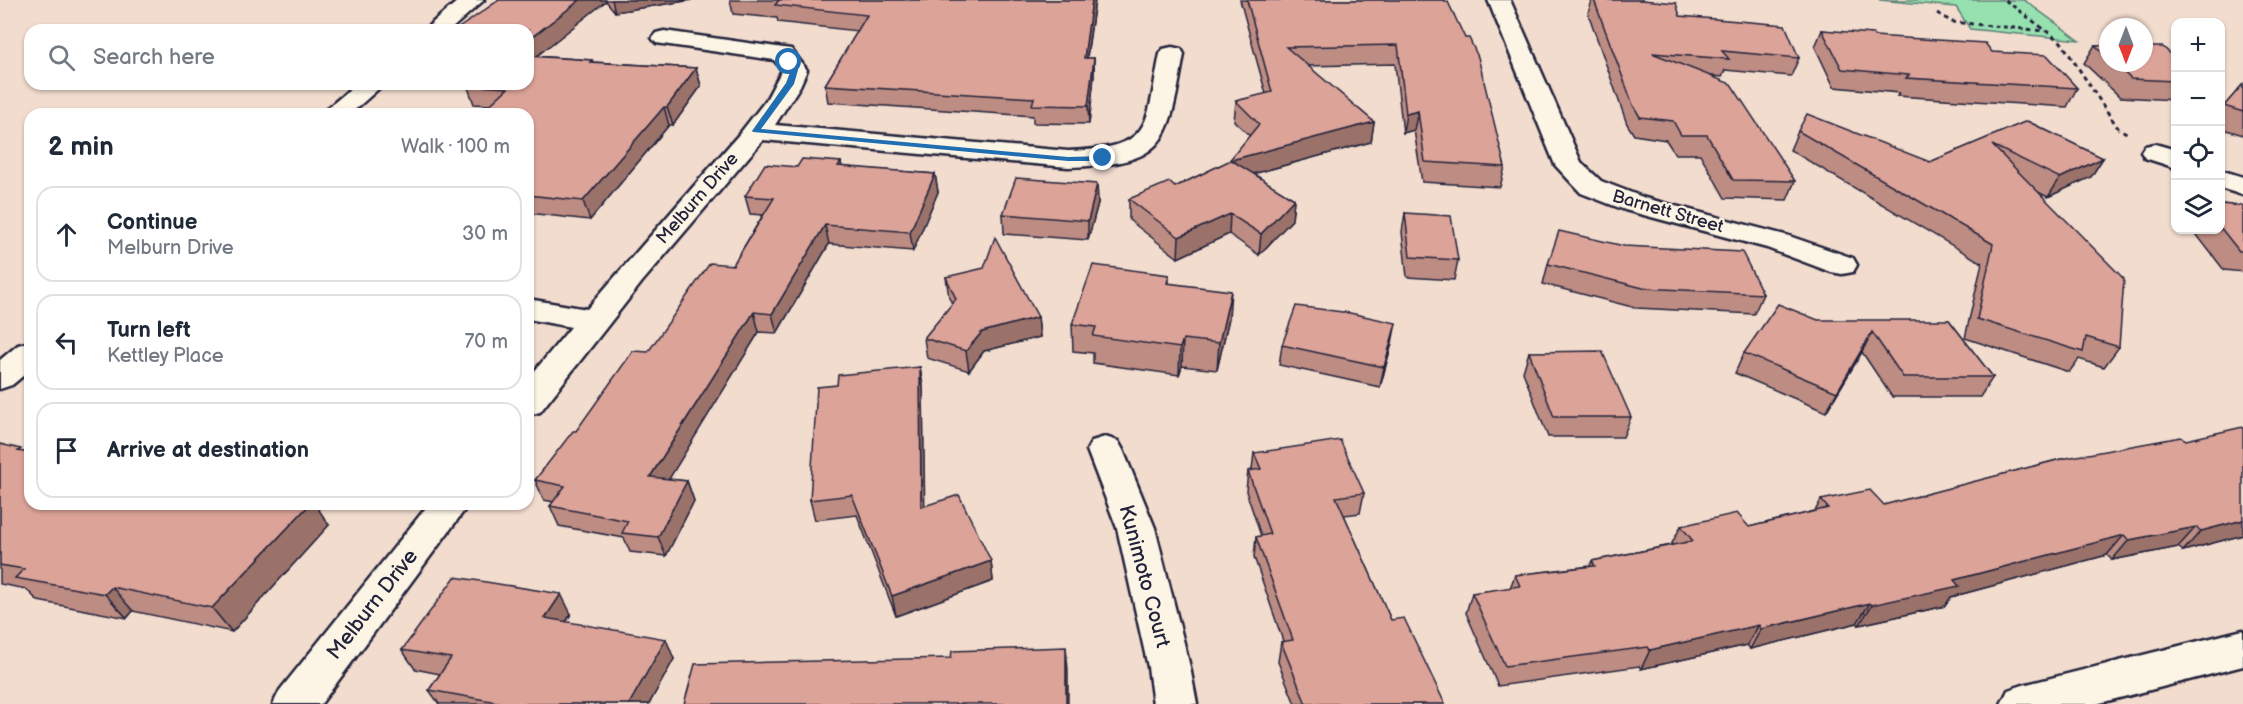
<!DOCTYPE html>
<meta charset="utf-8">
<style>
body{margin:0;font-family:"Balsamiq Sans",sans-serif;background:#f2f2f3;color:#1f2937}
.controls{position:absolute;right:18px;top:18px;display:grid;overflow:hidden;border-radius:12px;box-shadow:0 2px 4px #0004}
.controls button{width:54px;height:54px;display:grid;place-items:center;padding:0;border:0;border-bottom:2px solid #e0e1e3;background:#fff;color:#1f2937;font:30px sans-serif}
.compass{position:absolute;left:2099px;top:18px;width:54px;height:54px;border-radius:50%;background:#fff;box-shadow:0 2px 4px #0004;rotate:180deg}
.stop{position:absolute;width:18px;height:18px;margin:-14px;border:4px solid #1f6fb2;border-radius:50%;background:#fff}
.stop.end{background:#1f6fb2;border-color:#fff;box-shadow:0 2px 6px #0008}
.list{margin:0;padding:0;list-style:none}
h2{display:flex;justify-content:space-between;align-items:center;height:78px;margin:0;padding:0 24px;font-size:26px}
h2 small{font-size:20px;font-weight:400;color:#747a83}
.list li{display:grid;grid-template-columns:39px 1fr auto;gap:18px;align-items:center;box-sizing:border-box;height:96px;margin:0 12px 12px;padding:0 12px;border:2px solid #e0e1e3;border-radius:18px}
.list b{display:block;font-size:22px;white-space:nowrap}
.list p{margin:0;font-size:20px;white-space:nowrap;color:#747a83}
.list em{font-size:20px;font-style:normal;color:#747a83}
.icon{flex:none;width:33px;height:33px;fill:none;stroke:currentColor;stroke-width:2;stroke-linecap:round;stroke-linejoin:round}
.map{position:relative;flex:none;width:2243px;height:704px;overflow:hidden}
.search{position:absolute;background:#fff;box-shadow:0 2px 4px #0004;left:24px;top:24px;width:510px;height:66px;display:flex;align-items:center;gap:15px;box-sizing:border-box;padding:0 21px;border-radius:18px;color:#747a83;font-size:22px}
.panel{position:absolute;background:#fff;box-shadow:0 2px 4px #0004;left:24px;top:108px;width:510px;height:402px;border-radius:18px}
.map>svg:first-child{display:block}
.green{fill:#97e1b0;stroke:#5c8276;stroke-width:1.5}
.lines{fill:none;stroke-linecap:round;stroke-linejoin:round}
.street-casing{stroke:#22223b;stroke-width:5}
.secondary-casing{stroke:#22223b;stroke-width:5}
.path{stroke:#22223b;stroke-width:3;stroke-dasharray:4.5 4;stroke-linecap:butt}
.street{fill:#fcf5e5;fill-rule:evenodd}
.secondary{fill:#fcf5e5;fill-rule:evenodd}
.wall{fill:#bd8c83;stroke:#22223b;stroke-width:1.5}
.shaded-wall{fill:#9a726a;stroke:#22223b;stroke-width:1.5}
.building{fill:#dca398;stroke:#22223b;stroke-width:1.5}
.route{fill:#1f6fb2}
.labels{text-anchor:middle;stroke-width:4.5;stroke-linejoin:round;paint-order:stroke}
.street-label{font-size:18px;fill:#22223b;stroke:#fcf5e5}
.near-street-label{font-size:21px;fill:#22223b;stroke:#fcf5e5}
</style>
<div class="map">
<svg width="2243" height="704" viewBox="0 0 2243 704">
<rect width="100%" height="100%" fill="#f2dcce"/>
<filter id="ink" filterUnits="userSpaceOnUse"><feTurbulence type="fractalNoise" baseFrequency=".0167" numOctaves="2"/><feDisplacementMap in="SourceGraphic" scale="12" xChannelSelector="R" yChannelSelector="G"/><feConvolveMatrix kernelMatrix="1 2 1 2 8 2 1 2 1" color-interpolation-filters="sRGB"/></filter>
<g filter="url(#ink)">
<path class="green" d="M 1879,0 L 2024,0 L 2079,40 L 1970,29 L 1956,7 Z"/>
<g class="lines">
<g class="street-casing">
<g id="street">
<path d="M 1488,0 L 1510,0 L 1581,162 L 1601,181 L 1645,198 L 1789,236 L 1853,258 L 1857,265 L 1853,272 L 1842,274 L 1831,272 L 1767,248 L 1625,210 L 1581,193 L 1555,165 Z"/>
<path d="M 664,31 L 791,49 L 807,70 L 800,86 L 775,125 L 1068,151 C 1154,148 1145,128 1160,54 L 1163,49 L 1172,47 L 1181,49 L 1184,54 C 1168,144 1168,164 1068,167 L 763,140 L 642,282 L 540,412 L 528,415 L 528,379 L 571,327 L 528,319 L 528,299 L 587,309 L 741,132 L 766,100 L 782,70 L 774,60 L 656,43 L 652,38 L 656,33 Z"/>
<path d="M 2155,144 L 2176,150 L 2176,168 L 2145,158 L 2141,152 L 2145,146 Z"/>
<path d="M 2220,170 L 2243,177 L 2243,195 L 2220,188 Z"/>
<path d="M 1105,437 L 1118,441 L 1123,450 L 1155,528 L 1190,667 L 1197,704 L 1153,704 L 1148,667 L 1117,528 L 1087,450 L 1092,441 Z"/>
<path d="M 429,504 L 469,504 L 321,704 L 273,704 L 280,690 Z"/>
<path d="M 2243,630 L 2243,666 L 2096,704 L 2001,704 L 2008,690 L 2023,685 Z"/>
</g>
</g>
<g class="secondary-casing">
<g id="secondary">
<path d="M 459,0 L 484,0 L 450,30 L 424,30 Z"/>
<path d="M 356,84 L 384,84 L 350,114 L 321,114 Z"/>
<path d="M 30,342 L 30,370 L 12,385 L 0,389 L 0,360 L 18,345 Z"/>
</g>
</g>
<g class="path">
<path d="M 2005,0 L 2061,42 L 2118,128 L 2128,134"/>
<path d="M 1937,13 L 1952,22 L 2045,31"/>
</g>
<use href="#street" class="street"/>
<use href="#secondary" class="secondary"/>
</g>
<g class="wall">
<path d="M 499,0 L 692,0 L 615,12 L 606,1 L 536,56 L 592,60 L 593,62 L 696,68 L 701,86 L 673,125 L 669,125 L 590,220 L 528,213 L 528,114 L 490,105 L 474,104 L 467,85 L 528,84 L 488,8 Z"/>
<path d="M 730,0 L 1095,0 L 1087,58 L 1094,58 L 1094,76 L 1089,124 L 1033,123 L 1033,116 L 828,102 L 825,85 L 858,31 L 778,22 L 777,18 L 733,14 Z"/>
<path d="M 1240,0 L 1445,0 L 1505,167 L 1500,187 L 1422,182 L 1414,130 L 1403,133 L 1395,64 L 1307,66 L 1374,122 L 1371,142 L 1253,174 L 1294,199 L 1292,220 L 1259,255 L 1229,234 L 1178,258 L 1129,220 L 1129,199 L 1175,187 L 1229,161 L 1250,136 L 1234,121 L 1236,101 L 1266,94 Z"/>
<path d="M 1592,0 L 1642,0 L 1680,16 L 1799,58 L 1791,76 L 1725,70 L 1722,77 L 1712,76 L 1795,181 L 1787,200 L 1725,198 L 1700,154 L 1675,154 L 1666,140 L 1634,135 L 1627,124 L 1588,13 Z"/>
<path d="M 1822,30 L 1992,52 L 2077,88 L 2067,107 L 1897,96 L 1899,93 L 1834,87 L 1815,47 Z"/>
<path d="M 2095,45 L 2108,45 L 2108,63 L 2144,63 L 2175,58 L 2175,100 L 2120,97 L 2084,63 Z"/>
<path d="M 2243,84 L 2243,135 L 2220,128 L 2220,111 Z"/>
<path d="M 2027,121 L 2103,158 L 2091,177 L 2048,197 L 2038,192 L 2119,347 L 2104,367 L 2079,359 L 2069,372 L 1965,338 L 1982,263 L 1790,150 L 1798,131 L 1930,162 Z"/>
<path d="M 841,162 L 842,167 L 935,174 L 938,192 L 913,251 L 829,244 L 777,333 L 759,332 L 668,479 L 687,481 L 694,501 L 666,556 L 630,552 L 624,538 L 559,526 L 550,506 L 554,502 L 544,500 L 535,480 L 576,431 L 648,352 L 733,265 L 763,215 L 750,214 L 745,196 L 797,167 Z"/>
<path d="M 1097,184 L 1098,203 L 1088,240 L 1004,234 L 1003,214 Z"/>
<path d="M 2220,204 L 2243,206 L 2243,272 L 2224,270 L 2193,230 L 2220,230 Z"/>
<path d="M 1405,213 L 1458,260 L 1454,280 L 1407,277 L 1402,232 Z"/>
<path d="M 1548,264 L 1763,294 L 1754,314 L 1636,308 L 1543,284 Z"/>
<path d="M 1169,275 L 1169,284 L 1229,318 L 1217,370 L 1182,366 L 1179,375 L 1093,363 L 1093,353 L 1073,351 L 1072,324 Z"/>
<path d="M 946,277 L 1038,317 L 1040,337 L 984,351 L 969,371 L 927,358 L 924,338 L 952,304 L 949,297 Z"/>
<path d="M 1949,320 L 1993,377 L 1980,397 L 1892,397 L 1862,352 L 1826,412 L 1735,373 L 1744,353 Z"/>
<path d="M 1392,343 L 1380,387 L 1279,365 L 1282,345 Z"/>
<path d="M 1529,352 L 1631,417 L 1623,437 L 1548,437 L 1523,372 Z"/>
<path d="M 920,367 L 923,387 L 924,506 L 991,561 L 993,581 L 896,616 L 857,515 L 815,520 L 810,500 L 837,385 Z"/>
<path d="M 0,444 L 30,504 L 329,525 L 232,632 L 133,611 L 127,618 L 38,601 L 26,589 L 0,584 Z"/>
<path d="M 1254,453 L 1364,493 L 1360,513 L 1344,515 L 1391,620 L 1445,704 L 1295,704 L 1278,662 L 1281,642 L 1283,641 L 1254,557 L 1256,537 L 1261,536 L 1246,491 L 1248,471 L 1252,470 Z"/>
<path d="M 2061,459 L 2243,535 L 2183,551 L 2178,547 L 2112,560 L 2107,555 L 1951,597 L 1945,606 L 1859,625 L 1857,623 L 1750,649 L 1747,645 L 1641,669 L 1639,666 L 1498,686 L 1466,613 L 1472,593 L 1510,588 L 1515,575 L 1590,566 L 1592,561 L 1671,545 L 1681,526 L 1749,527 L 1815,511 L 1821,500 L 1884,505 Z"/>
<path d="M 571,614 L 566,622 L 674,659 L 649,704 L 439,704 L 429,690 L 440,674 L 415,669 L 402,650 Z"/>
</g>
<g class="shaded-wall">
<path d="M 580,0 L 605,0 L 606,1 L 528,63 L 528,40 Z"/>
<path d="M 612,0 L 692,0 L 615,12 Z"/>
<path d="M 1092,0 L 1095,0 L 1084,76 L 1084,58 Z"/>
<path d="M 1094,58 L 1094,76 L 1089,124 L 1088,106 Z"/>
<path d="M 696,68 L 701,86 L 673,125 L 667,107 Z"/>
<path d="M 664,107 L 669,125 L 590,220 L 583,201 Z"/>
<path d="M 1418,111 L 1414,130 L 1403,133 L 1406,114 Z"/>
<path d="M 1374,122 L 1371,142 L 1230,180 L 1231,160 Z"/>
<path d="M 2103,158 L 2091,177 L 2048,197 L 2060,178 Z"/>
<path d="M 935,174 L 938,192 L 913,251 L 910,232 Z"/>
<path d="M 1097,184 L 1098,203 L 1088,240 L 1088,221 Z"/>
<path d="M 1294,199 L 1292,220 L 1259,255 L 1261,234 Z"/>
<path d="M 1230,214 L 1229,234 L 1178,258 L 1179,237 Z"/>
<path d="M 825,225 L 829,244 L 777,333 L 772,314 Z"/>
<path d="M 1231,291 L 1229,318 L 1217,370 L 1219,343 Z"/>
<path d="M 754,312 L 759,332 L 658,497 L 650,477 Z"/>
<path d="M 1038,317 L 1040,337 L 984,351 L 969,371 L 966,351 L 982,332 Z"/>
<path d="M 1396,323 L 1392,343 L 1380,387 L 1384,367 Z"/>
<path d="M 1872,332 L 1862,352 L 1826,412 L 1837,392 Z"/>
<path d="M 1183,339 L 1182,366 L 1179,375 L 1180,348 Z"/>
<path d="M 920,367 L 923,387 L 925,527 L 921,507 Z"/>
<path d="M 687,481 L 694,501 L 666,556 L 658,537 Z"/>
<path d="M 310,504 L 315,504 L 329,525 L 232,632 L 212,608 Z"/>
<path d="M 2243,520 L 2243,535 L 2183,551 L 2201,531 Z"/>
<path d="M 2196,527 L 2178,547 L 2112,560 L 2129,540 Z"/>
<path d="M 2124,535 L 2107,555 L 1951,597 L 1945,606 L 1859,625 L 1872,605 L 1954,580 Z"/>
<path d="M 991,561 L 993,581 L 896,616 L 892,596 Z"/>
<path d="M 112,587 L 133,611 L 127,618 L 105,594 Z"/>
<path d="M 561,594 L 571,614 L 555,638 L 545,618 Z"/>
<path d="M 1870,603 L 1857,623 L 1750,649 L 1761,629 Z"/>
<path d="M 1759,625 L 1747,645 L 1641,669 L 1650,650 Z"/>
<path d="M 666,639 L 674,659 L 649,704 L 629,704 Z"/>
<path d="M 1066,647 L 1068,670 L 1068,704 L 1066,704 Z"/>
</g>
<g class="building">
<path d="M 499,0 L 580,0 L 528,40 L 528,30 L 456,30 Z"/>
<path d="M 779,0 L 1092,0 L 1084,58 L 1094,58 L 1088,106 L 1032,105 L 1034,98 L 825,85 L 867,15 L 775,5 Z"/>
<path d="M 1247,0 L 1445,0 L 1445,2 L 1448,2 L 1465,38 L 1469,38 L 1478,57 L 1505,167 L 1425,162 L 1418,111 L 1406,114 L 1398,45 L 1286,47 L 1374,122 L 1231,160 L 1294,199 L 1261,234 L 1230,214 L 1179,237 L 1129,199 L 1169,182 L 1175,187 L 1229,161 L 1259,124 L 1236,101 L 1272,92 Z"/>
<path d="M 1594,0 L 1642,0 L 1676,3 L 1680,16 L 1785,25 L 1799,58 L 1722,51 L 1729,59 L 1652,53 L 1731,84 L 1795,181 L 1733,180 L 1707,135 L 1681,135 L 1673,121 L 1640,117 L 1633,105 Z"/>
<path d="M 1822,30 L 1873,34 L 1874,36 L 1985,43 L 1992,52 L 2047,55 L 2077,88 L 1906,78 L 1909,75 L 1842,69 Z"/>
<path d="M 2095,45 L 2108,45 L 2108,58 Z"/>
<path d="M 2144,47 L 2163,47 L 2175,58 L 2175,81 L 2131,79 L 2114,63 L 2144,63 Z"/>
<path d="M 528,56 L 592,60 L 590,62 L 696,68 L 667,107 L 664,107 L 583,201 L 528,195 L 528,177 L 530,175 L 528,175 L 528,114 L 480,114 L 508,88 L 467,85 L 468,84 L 528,84 Z"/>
<path d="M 2243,84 L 2243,112 L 2224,106 Z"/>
<path d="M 1807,114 L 1930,162 L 2027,121 L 2103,158 L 2060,178 L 1992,145 L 2124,279 L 2119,347 L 2086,337 L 2083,352 L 1977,319 L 1993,244 L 1798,131 Z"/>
<path d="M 802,159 L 841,162 L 838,166 L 935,174 L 910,232 L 825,225 L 772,314 L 754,312 L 650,477 L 687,481 L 658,537 L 622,533 L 628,521 L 550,506 L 565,486 L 535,480 L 573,431 L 576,431 L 633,351 L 648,352 L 710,263 L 733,265 L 774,198 L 745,196 L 765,164 L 797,167 Z"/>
<path d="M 1016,178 L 1097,184 L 1088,221 L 1003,214 Z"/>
<path d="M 2220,204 L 2243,206 L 2243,251 L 2239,251 L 2220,227 Z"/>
<path d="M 1405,213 L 1451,216 L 1458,260 L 1410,257 Z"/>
<path d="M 1559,231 L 1624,246 L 1742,252 L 1763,294 L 1643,288 L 1548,264 Z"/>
<path d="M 995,237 L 1038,317 L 982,332 L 966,351 L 924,338 L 956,299 L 946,277 L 984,268 Z"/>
<path d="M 1093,265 L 1169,275 L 1167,283 L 1231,291 L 1219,343 L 1183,339 L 1180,348 L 1093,336 L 1096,327 L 1072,324 Z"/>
<path d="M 1778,304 L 1818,320 L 1949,320 L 1993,377 L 1903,377 L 1872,332 L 1837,392 L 1744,353 Z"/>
<path d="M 1296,306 L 1350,313 L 1396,323 L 1384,367 L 1282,345 Z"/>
<path d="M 1602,351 L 1631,417 L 1554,417 L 1529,352 Z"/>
<path d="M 920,367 L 921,507 L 959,495 L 991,561 L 892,596 L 852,495 L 810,500 L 817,387 L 837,385 L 838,375 Z"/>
<path d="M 2243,427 L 2243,520 L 2201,531 L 2196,527 L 2129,540 L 2124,535 L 1954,580 L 1959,586 L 1872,605 L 1870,603 L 1761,629 L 1759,625 L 1650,650 L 1648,647 L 1505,666 L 1472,593 L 1520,586 L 1515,575 L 1595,566 L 1592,561 L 1693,541 L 1681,526 L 1737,513 L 1749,527 L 1828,508 L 1821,500 L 1870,490 L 1884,505 L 2061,459 L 2181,437 L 2186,440 Z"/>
<path d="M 1340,440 L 1364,493 L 1336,497 L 1391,620 L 1404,618 L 1445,704 L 1306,704 L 1281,642 L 1293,640 L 1256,537 L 1270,534 L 1248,471 L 1261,469 L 1254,453 Z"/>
<path d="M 0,444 L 21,449 L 18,451 L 30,453 L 30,504 L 310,504 L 212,608 L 112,587 L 105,594 L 15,578 L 24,569 L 0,565 Z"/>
<path d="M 455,577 L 561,594 L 545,618 L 666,639 L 629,704 L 508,704 L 429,690 L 451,658 L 402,650 Z"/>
<path d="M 1066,647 L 1066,704 L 684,704 L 695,664 L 951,658 L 952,651 Z"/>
</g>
</g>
<path class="route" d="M 787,61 L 792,61 L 798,70 L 794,84 L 761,129 L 1068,157 L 1103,156 L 1107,158 L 1103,161 L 1068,161 L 753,132 L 752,131 L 786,83 L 791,70 Z"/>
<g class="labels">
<g class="street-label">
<text transform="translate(697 198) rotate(-49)" y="6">Melburn Drive</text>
<text transform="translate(1668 211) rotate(16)" y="6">Barnett Street</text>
</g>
<g class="near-street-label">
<text transform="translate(1145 576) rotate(75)" y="7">Kunimoto Court</text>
<text transform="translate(372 604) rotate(-52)" y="7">Melburn Drive</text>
</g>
</g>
</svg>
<div class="controls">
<button>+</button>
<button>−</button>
<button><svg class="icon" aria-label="locate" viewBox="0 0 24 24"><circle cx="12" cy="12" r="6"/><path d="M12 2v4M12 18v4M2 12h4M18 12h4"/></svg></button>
<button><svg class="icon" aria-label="layers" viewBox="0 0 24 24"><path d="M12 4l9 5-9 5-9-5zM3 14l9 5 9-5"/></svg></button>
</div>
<svg class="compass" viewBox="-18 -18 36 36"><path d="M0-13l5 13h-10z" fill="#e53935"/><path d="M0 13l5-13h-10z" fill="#747a83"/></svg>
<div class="stop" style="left:789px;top:62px"></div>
<div class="stop end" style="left:1103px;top:158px"></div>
<div class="search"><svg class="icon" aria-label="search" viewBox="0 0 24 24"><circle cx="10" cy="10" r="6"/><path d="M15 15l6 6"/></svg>Search here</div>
<section class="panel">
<h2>2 min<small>Walk · 100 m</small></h2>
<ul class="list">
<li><svg class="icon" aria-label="ahead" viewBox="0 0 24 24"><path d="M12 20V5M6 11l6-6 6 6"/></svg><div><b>Continue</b><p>Melburn Drive</p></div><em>30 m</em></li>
<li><svg class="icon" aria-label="left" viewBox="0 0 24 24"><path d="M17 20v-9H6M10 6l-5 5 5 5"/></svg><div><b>Turn left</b><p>Kettley Place</p></div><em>70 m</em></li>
<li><svg class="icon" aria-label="arrive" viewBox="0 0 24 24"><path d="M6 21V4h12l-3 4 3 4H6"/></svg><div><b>Arrive at destination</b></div></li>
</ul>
</section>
</div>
